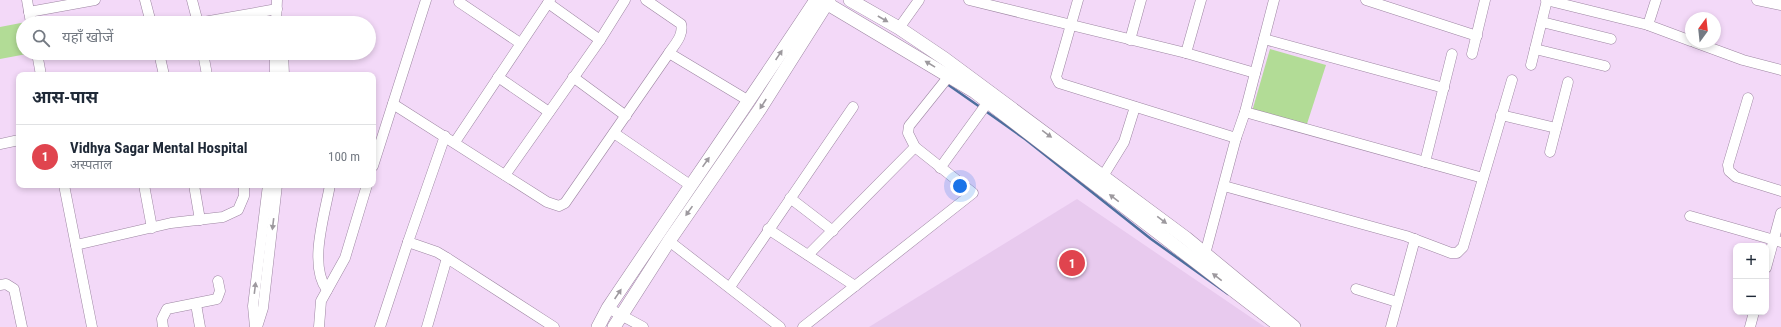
<!DOCTYPE html>
<html lang="hi">
<meta charset="utf-8">
<style>
body{margin:0;font-family:"Roboto Condensed","Noto Sans Devanagari",sans-serif;background:#f2f2f3;color:#1f2937}
.controls{position:absolute;right:12px;bottom:12px;display:grid;overflow:hidden;border-radius:8px;box-shadow:0 2px 6px #0003}
.controls button{width:36px;height:36px;display:grid;place-items:center;padding:0;border:0;border-bottom:1px solid #e0e1e3;background:#fff;color:#1f2937;font:20px sans-serif}
.compass{position:absolute;left:1685px;top:12px;width:36px;height:36px;border-radius:50%;background:#fff;box-shadow:0 2px 6px #0003;rotate:15deg}
.you{position:absolute;left:960px;top:186px;width:14px;height:14px;margin:-10px;border:3px solid #fff;border-radius:50%;background:#1a73e8;box-shadow:0 0 0 6px #1a73e833}
.badge{display:grid;place-items:center;width:26px;height:26px;border-radius:50%;background:#2563eb;color:#fff;font-size:13px;font-weight:700}
.pin{position:absolute;translate:-50% -50%;border:2px solid #fff;box-shadow:0 1px 4px #0006}
.list{margin:0;padding:0;list-style:none}
h2{display:flex;justify-content:space-between;align-items:center;height:52px;margin:0;padding:0 16px;font-size:17px}
h2 small{font-size:13px;font-weight:400;color:#747a83}
.list li{display:grid;grid-template-columns:26px 1fr auto;gap:12px;align-items:center;box-sizing:border-box;height:64px;padding:0 16px;border-top:1px solid #e0e1e3}
.list b{display:block;font-size:15px;white-space:nowrap}
.list p{margin:0;font-size:13px;white-space:nowrap;color:#747a83}
.list em{font-size:13px;font-style:normal;color:#747a83}
.icon{flex:none;width:22px;height:22px;fill:none;stroke:currentColor;stroke-width:2;stroke-linecap:round;stroke-linejoin:round}
.map{position:relative;flex:none;width:1781px;height:327px;overflow:hidden}
.search{position:absolute;background:#fff;box-shadow:0 2px 6px #0003;left:16px;top:16px;width:360px;height:44px;display:flex;align-items:center;gap:10px;box-sizing:border-box;padding:0 14px;border-radius:22px;color:#747a83;font-size:15px}
.panel{position:absolute;background:#fff;box-shadow:0 2px 6px #0003;left:16px;top:72px;width:360px;height:116px;border-radius:8px}
.map>svg:first-child{display:block}
.built{fill:#e8caee}
.green{fill:#b2dc96}
.lines{fill:none;stroke-linecap:round;stroke-linejoin:round}
.stream{stroke:#4e6f9e;stroke-width:2.5}
.minor-casing{stroke:#9d86a2;stroke-width:11}
.tertiary-casing{stroke:#9d86a2;stroke-width:14}
.minor{stroke:#fff;stroke-width:10}
.tertiary{stroke:#fff;stroke-width:13}
.oneway{fill:#9d999e}
</style>
<div class="map">
<svg width="1781" height="327" viewBox="0 0 1781 327">
<rect width="100%" height="100%" fill="#f3d9f8"/>
<path class="built" d="M 1077,199 L 1265,327 L 869,327 Z"/>
<g class="green">
<path d="M 26,22 L 23,23 L 23,53 L 32,53 L 0,59 L 0,27 Z"/>
<path d="M 1270,49 L 1326,65 L 1305,130 L 1251,115 Z"/>
</g>
<g class="lines">
<g class="stream">
<path d="M 947,84 L 980,107"/>
<path d="M 984,110 L 1025,139 L 1151,239 L 1228,294"/>
</g>
<g class="minor-casing">
<g id="minor">
<path d="M 27,0 L 31,23"/>
<path d="M 145,0 L 151,23"/>
<path d="M 192,0 L 198,23 L 277,9"/>
<path d="M 550,0 L 548,3 L 600,40"/>
<path d="M 646,0 L 681,24 C 684,35 675,44 669,53"/>
<path d="M 969,0 L 1186,53 L 1255,73"/>
<path d="M 1078,0 L 1056,77 L 1059,83 L 1236,138"/>
<path d="M 1366,0 L 1477,36"/>
<path d="M 1546,0 L 1648,25 L 1691,41"/>
<path d="M 1757,0 L 1781,5"/>
<path d="M 459,2 L 520,43"/>
<path d="M 29,12 L 95,0"/>
<path d="M 1542,22 L 1611,39"/>
<path d="M 276,23 L 277,0"/>
<path d="M 1648,25 L 1656,0"/>
<path d="M 899,28 L 919,0"/>
<path d="M 1264,39 L 1444,88"/>
<path d="M 1130,40 L 1141,0"/>
<path d="M 1694,42 L 1743,60 L 1781,70"/>
<path d="M 1535,49 L 1605,66"/>
<path d="M 37,53 L 41,75"/>
<path d="M 159,53 L 164,75"/>
<path d="M 203,53 L 207,75"/>
<path d="M 283,53 L 284,75"/>
<path d="M 1186,53 L 1201,0"/>
<path d="M 1472,54 L 1485,0"/>
<path d="M 1531,65 L 1547,0"/>
<path d="M 275,75 L 275,53"/>
<path d="M 498,77 L 549,112"/>
<path d="M 573,77 L 626,116"/>
<path d="M 1748,98 L 1728,165 L 1729,171 L 1736,177 L 1781,191"/>
<path d="M 393,104 L 547,202 L 559,206 L 565,203 L 669,53 L 749,101"/>
<path d="M 1245,112 L 1483,178"/>
<path d="M 1501,115 L 1556,128"/>
<path d="M 614,133 L 690,185"/>
<path d="M 445,136 L 408,242 L 437,252 L 447,258 L 554,327"/>
<path d="M 455,142 L 548,3"/>
<path d="M 0,144 L 19,140"/>
<path d="M 1550,152 L 1568,82"/>
<path d="M 1425,162 L 1452,54"/>
<path d="M 373,166 L 426,0"/>
<path d="M 940,168 L 988,102"/>
<path d="M 505,175 L 600,40 L 625,0"/>
<path d="M 1103,176 L 1124,142 L 1135,107"/>
<path d="M 64,185 L 92,327"/>
<path d="M 144,185 L 152,228"/>
<path d="M 194,185 L 200,220"/>
<path d="M 1224,186 L 1406,236 L 1451,253 L 1457,253 L 1463,247 L 1512,80"/>
<path d="M 790,198 L 833,231"/>
<path d="M 1690,216 L 1781,242"/>
<path d="M 768,229 L 855,286"/>
<path d="M 669,241 L 780,327"/>
<path d="M 76,245 L 171,223 L 223,217 L 238,210 L 244,196 L 244,185"/>
<path d="M 1205,254 L 1236,138 L 1245,112 L 1274,0"/>
<path d="M 808,255 L 915,147"/>
<path d="M 1766,268 L 1781,213"/>
<path d="M 0,285 L 6,284 L 14,289 L 22,327"/>
<path d="M 730,287 L 853,107"/>
<path d="M 1356,289 L 1397,302"/>
<path d="M 327,290 C 308,265 325,214 330,185"/>
<path d="M 196,304 L 200,327"/>
<path d="M 608,308 L 643,327"/>
<path d="M 163,327 L 162,319 L 167,309 L 217,299 L 220,291 L 218,281"/>
<path d="M 255,327 L 253,306 L 268,185"/>
<path d="M 257,327 L 263,308 L 277,185"/>
<path d="M 319,327 L 321,301 L 345,258 L 367,185"/>
<path d="M 380,327 L 408,242"/>
<path d="M 427,327 L 447,258"/>
<path d="M 803,327 L 973,193 L 915,147 L 908,133 L 909,126 L 949,76"/>
<path d="M 1391,327 L 1415,239"/>
<path d="M 1750,327 L 1754,312"/>
</g>
</g>
<g class="tertiary-casing">
<g id="tertiary">
<path d="M 821,0 L 975,92 L 1281,327"/>
<path d="M 850,0 L 899,28 L 945,59 L 1186,238 L 1294,327"/>
<path d="M 598,327 L 608,308 C 677,205 748,103 816,0"/>
<path d="M 614,327 L 669,241 L 760,109 L 829,0"/>
</g>
</g>
<use href="#minor" class="minor"/>
<use href="#tertiary" class="tertiary"/>
</g>
<defs><path id="oneway-solid" d="M-6-.8H1V-3.2L6.5 0L1 3.2V.8H-6Z"/></defs>
<g class="oneway">
<use href="#oneway-solid" transform="translate(883 19) rotate(30)"/>
<use href="#oneway-solid" transform="translate(779 55) rotate(-56)"/>
<use href="#oneway-solid" transform="translate(930 64) rotate(-149)"/>
<use href="#oneway-solid" transform="translate(763 104) rotate(123)"/>
<use href="#oneway-solid" transform="translate(1047 134) rotate(36)"/>
<use href="#oneway-solid" transform="translate(706 162) rotate(-55)"/>
<use href="#oneway-solid" transform="translate(1114 198) rotate(-143)"/>
<use href="#oneway-solid" transform="translate(689 211) rotate(125)"/>
<use href="#oneway-solid" transform="translate(1162 220) rotate(37)"/>
<use href="#oneway-solid" transform="translate(273 224) rotate(97)"/>
<use href="#oneway-solid" transform="translate(1217 277) rotate(-142)"/>
<use href="#oneway-solid" transform="translate(255 288) rotate(-83)"/>
<use href="#oneway-solid" transform="translate(618 294) rotate(-56)"/>
</g>
</svg>
<div class="controls">
<button>+</button>
<button>−</button>
</div>
<svg class="compass" viewBox="-18 -18 36 36"><path d="M0-13l5 13h-10z" fill="#e53935"/><path d="M0 13l5-13h-10z" fill="#747a83"/></svg>
<div class="you"></div>
<div class="pin badge" style="left:1072px;top:263px;background:#e0444e">1</div>
<div class="search"><svg class="icon" aria-label="search" viewBox="0 0 24 24"><circle cx="10" cy="10" r="6"/><path d="M15 15l6 6"/></svg>यहाँ खोजें</div>
<section class="panel">
<h2>आस-पास<small></small></h2>
<ul class="list">
<li><span class="badge" style="background:#e0444e">1</span><div><b>Vidhya Sagar Mental Hospital</b><p>अस्पताल</p></div><em>100 m</em></li>
</ul>
</section>
</div>
